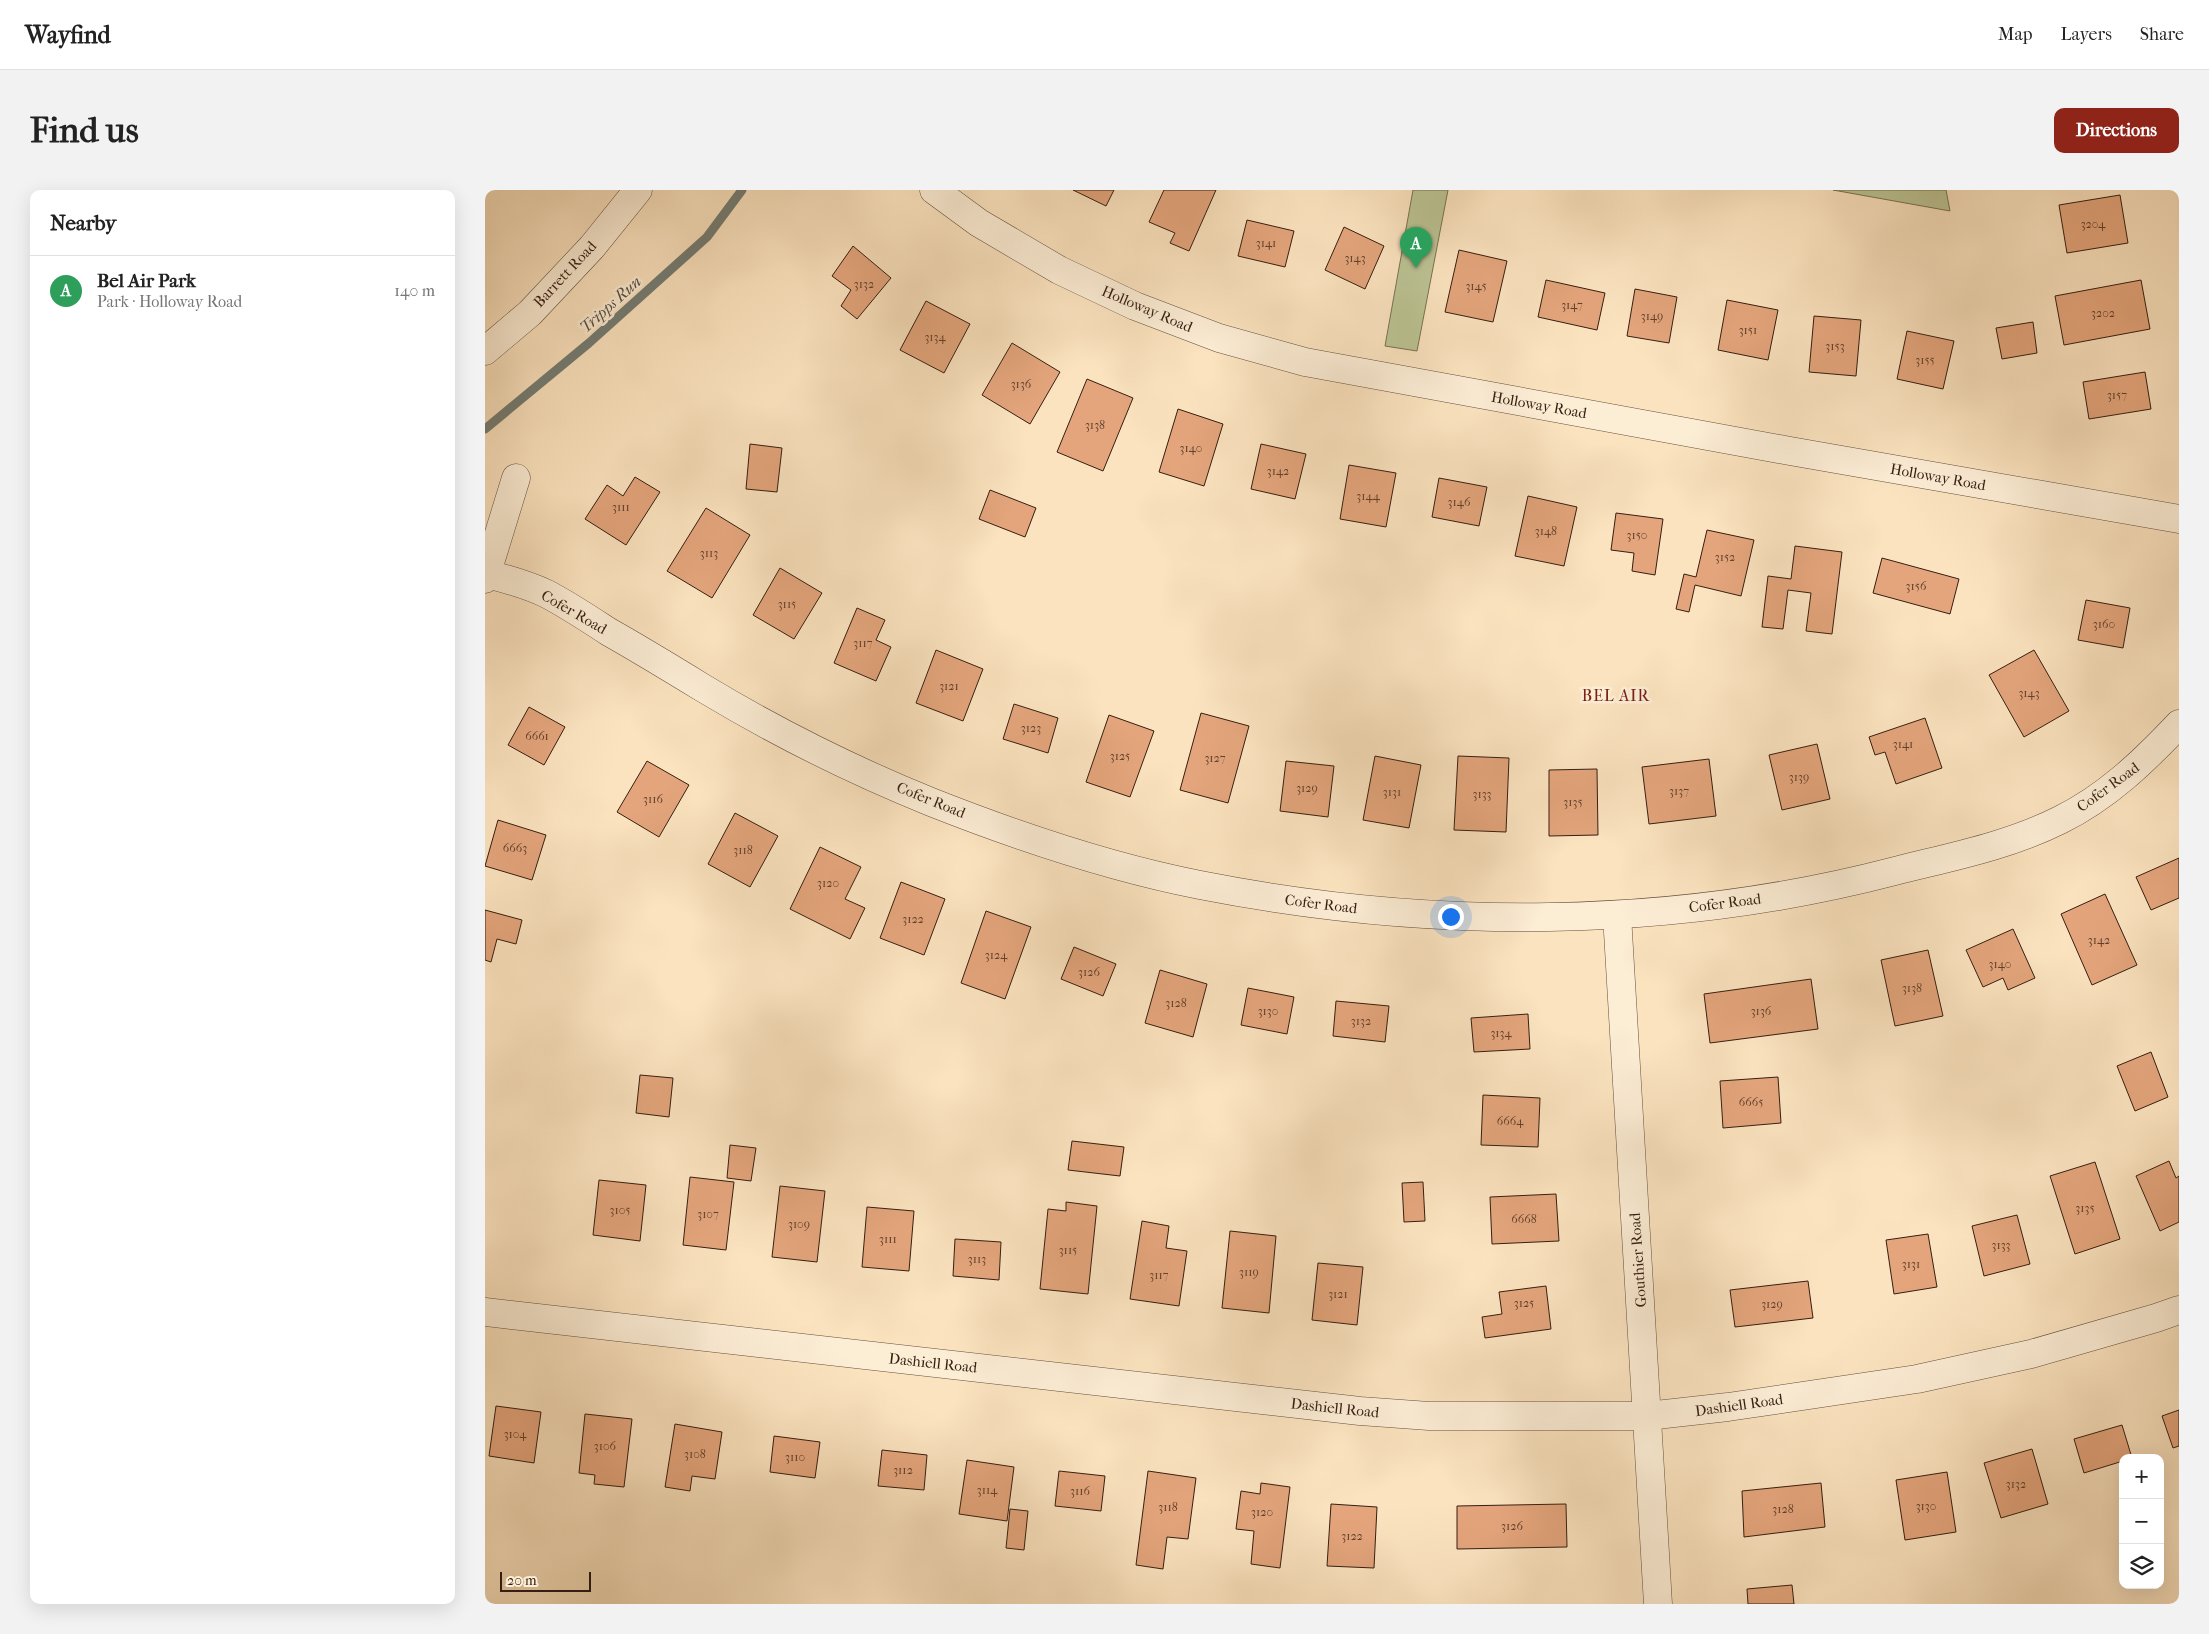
<!DOCTYPE html>
<meta charset="utf-8">
<style>
body{margin:0;font-family:"IM FELL French Canon",serif;background:#f2f2f2;color:#222}
.controls{position:absolute;right:15px;bottom:15px;display:grid;overflow:hidden;border-radius:10px;box-shadow:0 5px 20px #0002}
.controls button{width:45px;height:45px;display:grid;place-items:center;padding:0;border:0;border-bottom:1px solid #e0e0e0;background:#fff;color:#222;font:25px sans-serif}
.scale{position:absolute;left:15px;bottom:12px;width:91px;box-sizing:border-box;padding-left:5px;border:2px solid #351e12;border-top:0;font-size:14px;line-height:18px;white-space:nowrap;color:#351e12;-webkit-text-stroke:4px #fcedd5;paint-order:stroke}
.you{position:absolute;left:965px;top:726px;width:18px;height:18px;margin:-12px;border:4px solid #fff;border-radius:50%;background:#1a73e8;box-shadow:0 0 0 8px #1a73e833}
.badge{display:grid;place-items:center;width:32px;height:32px;border-radius:50%;background:#8f2418;color:#fff;font-size:16px;font-weight:700}
.pin{position:absolute;translate:-50% -41px;filter:drop-shadow(0 1px 2px #0008)}
.pin::after{content:'';position:absolute;top:26px;width:18px;height:15px;background:inherit;clip-path:polygon(0 0,100% 0,50% 100%)}
.list{margin:0;padding:0;list-style:none}
h2{display:flex;justify-content:space-between;align-items:center;height:65px;margin:0;padding:0 20px;font-size:21px}
h2 small{font-size:16px;font-weight:400;color:#767676}
.list li{display:grid;grid-template-columns:32px 1fr auto;gap:15px;align-items:center;box-sizing:border-box;height:70px;padding:0 20px;border-top:1px solid #e0e0e0}
.list b{display:block;font-size:19px;white-space:nowrap}
.list p{margin:0;font-size:16px;white-space:nowrap;color:#767676}
.list em{font-size:16px;font-style:normal;color:#767676}
.icon{flex:none;width:28px;height:28px;fill:none;stroke:currentColor;stroke-width:2;stroke-linecap:round;stroke-linejoin:round}
.map{position:relative;flex:none;width:1694px;height:1414px;overflow:hidden;border-radius:10px}
header{display:flex;align-items:center;gap:30px;box-sizing:border-box;height:70px;padding:0 25px;background:#fff;border-bottom:1px solid #e0e0e0}
header strong{font-size:24px}
nav{display:flex;gap:28px;margin-inline-start:auto;font-size:18px}
.intro{display:flex;align-items:center;justify-content:space-between;box-sizing:border-box;height:120px;padding:0 30px}
h1{margin:0;font-size:35px}
.button{padding:12px 22px;border-radius:10px;background:#8f2418;color:#fff;font-size:18px;font-weight:700}
main{display:flex;gap:30px;padding:0 30px}
aside{flex:1;background:#fff;border-radius:10px;box-shadow:0 5px 20px #0002}
.map>svg:first-child{display:block}
.green{fill:#bcc494;stroke:#787153}
.lines{fill:none;stroke-linecap:round;stroke-linejoin:round}
.stream{stroke:#757d75;stroke-width:9}
.building{fill:#e4a57c;stroke:#351e12}
.minor-casing{stroke:#664f3d;stroke-width:29}
.minor{stroke:#fcedd5;stroke-width:28}
.labels{text-anchor:middle;stroke-width:5;stroke-linejoin:round;paint-order:stroke}
.number-label{font-size:12px;fill:#61402c}
.street-label{font-size:15px;fill:#351e12;stroke:#fcedd5}
.water-label{font-size:16px;font-style:italic;fill:#554e44;stroke:#fcedd5}
.neighbourhood-label{font-size:16px;letter-spacing:1px;fill:#7a1f14;stroke:#fcedd5}
</style>
<header>
<strong>Wayfind</strong>
<nav><a>Map</a><a>Layers</a><a>Share</a></nav>
</header>
<div class="intro"><h1>Find us</h1><a class="button">Directions</a></div>
<main>
<aside>
<h2>Nearby<small></small></h2>
<ul class="list">
<li><span class="badge" style="background:#2e9e5b">A</span><div><b>Bel Air Park</b><p>Park · Holloway Road</p></div><em>140 m</em></li>
</ul>
</aside>
<div class="map">
<svg width="1694" height="1414" viewBox="0 0 1694 1414">
<rect width="100%" height="100%" fill="#fbe3bf"/>
<filter id="stains"><feTurbulence type="fractalNoise" baseFrequency=".004" numOctaves="4"/><feColorMatrix values="0 0 0 0 .2 0 0 0 0 .09 0 0 0 0 .02 0 0 0 .5 -.17"/></filter>
<radialGradient id="worn" r=".72"><stop offset=".6" stop-color="#630" stop-opacity="0"/><stop offset="1" stop-color="#630" stop-opacity=".3"/></radialGradient>
<g class="green">
<path d="M 928,0 L 963,0 L 932,161 L 900,156 Z"/>
<path d="M 1348,0 L 1461,0 L 1465,21 Z"/>
</g>
<g class="lines">
<path class="stream" d="M 0,239 L 104,153 L 222,47 L 257,0"/>
</g>
<g class="building">
<path d="M 588,0 L 629,0 L 621,16 Z"/>
<path d="M 679,0 L 731,0 L 704,61 L 685,53 L 690,43 L 664,32 Z"/>
<path d="M 1635,5 L 1643,53 L 1582,63 L 1574,15 Z"/>
<path d="M 762,30 L 809,41 L 800,77 L 753,66 Z"/>
<path d="M 859,37 L 899,56 L 880,99 L 840,80 Z"/>
<path d="M 368,56 L 406,88 L 372,129 L 356,116 L 366,100 L 347,86 Z"/>
<path d="M 974,60 L 1022,71 L 1008,132 L 960,122 Z"/>
<path d="M 1061,90 L 1120,103 L 1112,140 L 1053,127 Z"/>
<path d="M 1656,90 L 1665,139 L 1579,155 L 1570,106 Z"/>
<path d="M 1150,99 L 1192,107 L 1184,153 L 1142,146 Z"/>
<path d="M 1242,110 L 1293,120 L 1283,170 L 1233,160 Z"/>
<path d="M 441,111 L 485,134 L 459,183 L 415,160 Z"/>
<path d="M 1329,126 L 1376,130 L 1371,186 L 1324,182 Z"/>
<path d="M 1548,132 L 1552,163 L 1517,169 L 1511,138 Z"/>
<path d="M 1422,141 L 1469,151 L 1458,199 L 1412,189 Z"/>
<path d="M 527,153 L 575,182 L 545,234 L 497,205 Z"/>
<path d="M 1660,182 L 1666,219 L 1604,229 L 1598,192 Z"/>
<path d="M 602,189 L 648,208 L 618,281 L 572,262 Z"/>
<path d="M 693,219 L 738,234 L 719,296 L 674,282 Z"/>
<path d="M 265,254 L 297,258 L 292,302 L 261,299 Z"/>
<path d="M 776,254 L 821,264 L 810,309 L 766,299 Z"/>
<path d="M 864,275 L 911,283 L 901,337 L 855,329 Z"/>
<path d="M 150,287 L 175,302 L 141,355 L 100,329 L 122,295 L 138,306 Z"/>
<path d="M 954,288 L 1002,297 L 994,336 L 947,327 Z"/>
<path d="M 505,300 L 551,318 L 540,347 L 494,329 Z"/>
<path d="M 1043,306 L 1092,317 L 1079,376 L 1030,366 Z"/>
<path d="M 221,318 L 265,345 L 227,408 L 182,381 Z"/>
<path d="M 1131,323 L 1178,329 L 1170,385 L 1147,381 L 1149,363 L 1126,360 Z"/>
<path d="M 1222,340 L 1269,350 L 1256,406 L 1210,395 L 1204,422 L 1191,419 L 1199,384 L 1211,387 Z"/>
<path d="M 1310,356 L 1357,362 L 1347,444 L 1321,441 L 1326,403 L 1303,400 L 1298,439 L 1277,437 L 1283,386 L 1306,389 Z"/>
<path d="M 1397,368 L 1474,389 L 1465,424 L 1388,403 Z"/>
<path d="M 295,378 L 337,403 L 309,449 L 268,425 Z"/>
<path d="M 1601,410 L 1645,418 L 1638,458 L 1593,450 Z"/>
<path d="M 372,418 L 400,430 L 391,450 L 406,457 L 391,491 L 349,473 Z"/>
<path d="M 451,460 L 498,479 L 478,531 L 431,513 Z"/>
<path d="M 1549,460 L 1584,521 L 1539,547 L 1504,485 Z"/>
<path d="M 529,514 L 573,528 L 563,563 L 518,549 Z"/>
<path d="M 44,517 L 80,537 L 59,575 L 23,555 Z"/>
<path d="M 716,523 L 764,536 L 743,613 L 695,600 Z"/>
<path d="M 624,525 L 669,541 L 645,607 L 601,592 Z"/>
<path d="M 1440,528 L 1457,578 L 1411,594 L 1400,562 L 1390,565 L 1384,547 Z"/>
<path d="M 1332,554 L 1345,609 L 1297,620 L 1284,565 Z"/>
<path d="M 890,566 L 936,575 L 924,638 L 878,630 Z"/>
<path d="M 973,566 L 1024,568 L 1021,642 L 969,640 Z"/>
<path d="M 1224,569 L 1231,626 L 1164,634 L 1157,577 Z"/>
<path d="M 162,571 L 204,595 L 174,647 L 132,622 Z"/>
<path d="M 801,571 L 849,576 L 843,627 L 795,621 Z"/>
<path d="M 1112,579 L 1113,645 L 1064,646 L 1064,580 Z"/>
<path d="M 250,623 L 293,646 L 265,697 L 223,674 Z"/>
<path d="M 13,630 L 61,645 L 47,690 L 0,676 Z"/>
<path d="M 335,657 L 376,677 L 360,709 L 380,718 L 365,749 L 305,719 Z"/>
<path d="M 1694,668 L 1694,708 L 1666,720 L 1651,687 Z"/>
<path d="M 416,692 L 460,709 L 439,765 L 395,748 Z"/>
<path d="M 1620,704 L 1652,775 L 1607,795 L 1576,724 Z"/>
<path d="M 0,720 L 37,730 L 31,754 L 12,749 L 6,772 L 0,770 Z"/>
<path d="M 501,721 L 546,737 L 520,809 L 476,793 Z"/>
<path d="M 1528,739 L 1550,788 L 1523,800 L 1518,788 L 1498,797 L 1481,760 Z"/>
<path d="M 589,757 L 631,774 L 618,806 L 576,789 Z"/>
<path d="M 1443,760 L 1458,826 L 1410,836 L 1396,770 Z"/>
<path d="M 675,780 L 722,794 L 708,847 L 660,833 Z"/>
<path d="M 1326,789 L 1333,839 L 1225,853 L 1219,804 Z"/>
<path d="M 763,798 L 809,807 L 802,844 L 756,835 Z"/>
<path d="M 851,811 L 904,816 L 900,852 L 848,846 Z"/>
<path d="M 1043,824 L 1045,859 L 989,862 L 986,828 Z"/>
<path d="M 1666,862 L 1683,907 L 1650,921 L 1632,876 Z"/>
<path d="M 155,885 L 188,888 L 184,927 L 151,923 Z"/>
<path d="M 1293,887 L 1296,933 L 1238,938 L 1235,891 Z"/>
<path d="M 998,905 L 1055,908 L 1053,957 L 996,955 Z"/>
<path d="M 587,951 L 639,957 L 635,986 L 583,980 Z"/>
<path d="M 245,955 L 271,958 L 266,991 L 242,988 Z"/>
<path d="M 1684,971 L 1691,988 L 1694,986 L 1694,1032 L 1675,1041 L 1651,986 Z"/>
<path d="M 1610,972 L 1635,1049 L 1590,1064 L 1565,986 Z"/>
<path d="M 205,987 L 249,992 L 241,1060 L 198,1055 Z"/>
<path d="M 114,990 L 161,995 L 155,1051 L 108,1045 Z"/>
<path d="M 938,992 L 940,1031 L 919,1032 L 917,993 Z"/>
<path d="M 295,996 L 340,1001 L 332,1072 L 287,1067 Z"/>
<path d="M 1071,1004 L 1074,1051 L 1007,1054 L 1005,1007 Z"/>
<path d="M 581,1012 L 612,1016 L 603,1104 L 555,1099 L 563,1019 L 581,1021 Z"/>
<path d="M 382,1017 L 429,1021 L 424,1081 L 377,1077 Z"/>
<path d="M 1532,1025 L 1545,1074 L 1499,1086 L 1487,1036 Z"/>
<path d="M 657,1031 L 684,1036 L 681,1058 L 702,1061 L 694,1116 L 645,1109 Z"/>
<path d="M 745,1041 L 791,1046 L 784,1123 L 737,1118 Z"/>
<path d="M 1443,1044 L 1452,1097 L 1409,1104 L 1401,1050 Z"/>
<path d="M 470,1049 L 516,1052 L 514,1090 L 468,1086 Z"/>
<path d="M 833,1073 L 878,1077 L 872,1135 L 827,1130 Z"/>
<path d="M 1323,1091 L 1328,1128 L 1250,1137 L 1245,1100 Z"/>
<path d="M 1061,1096 L 1066,1139 L 1000,1148 L 997,1127 L 1017,1124 L 1014,1102 Z"/>
<path d="M 11,1216 L 56,1222 L 49,1273 L 4,1266 Z"/>
<path d="M 1694,1220 L 1694,1256 L 1688,1258 L 1677,1226 Z"/>
<path d="M 100,1224 L 147,1229 L 139,1297 L 109,1294 L 110,1285 L 94,1283 Z"/>
<path d="M 190,1234 L 237,1242 L 230,1289 L 207,1286 L 205,1301 L 180,1297 Z"/>
<path d="M 1637,1235 L 1647,1268 L 1638,1268 L 1638,1271 L 1599,1283 L 1589,1249 Z"/>
<path d="M 289,1246 L 335,1252 L 330,1288 L 285,1282 Z"/>
<path d="M 1547,1259 L 1563,1314 L 1516,1328 L 1499,1273 Z"/>
<path d="M 397,1260 L 442,1265 L 439,1300 L 393,1296 Z"/>
<path d="M 482,1270 L 529,1277 L 522,1331 L 474,1324 Z"/>
<path d="M 574,1281 L 620,1286 L 616,1321 L 570,1316 Z"/>
<path d="M 663,1281 L 711,1288 L 703,1349 L 682,1347 L 678,1379 L 651,1375 Z"/>
<path d="M 1462,1282 L 1471,1342 L 1420,1350 L 1411,1290 Z"/>
<path d="M 776,1293 L 805,1297 L 795,1378 L 766,1374 L 769,1341 L 751,1339 L 756,1301 L 775,1304 Z"/>
<path d="M 1336,1293 L 1340,1337 L 1259,1347 L 1257,1301 Z"/>
<path d="M 846,1314 L 892,1317 L 889,1378 L 842,1376 Z"/>
<path d="M 1081,1314 L 1082,1357 L 972,1359 L 972,1316 Z"/>
<path d="M 525,1319 L 543,1321 L 539,1360 L 521,1358 Z"/>
<path d="M 1307,1395 L 1309,1414 L 1263,1414 L 1262,1399 Z"/>
</g>
<g class="lines">
<g class="minor-casing">
<g id="minor">
<path d="M 449,0 L 494,33 L 574,80 L 650,116 L 734,148 L 820,172 L 1305,261 L 1694,329"/>
<path d="M 0,161 L 45,123 L 107,57 L 153,0"/>
<path d="M 2,384 C 22,389 43,395 62,404 C 83,415 104,429 124,442 C 156,460 187,479 218,498 C 291,542 367,580 446,612 C 532,646 623,677 715,695 C 944,740 1184,740 1410,681 C 1465,667 1523,656 1575,630 C 1622,607 1659,571 1694,534"/>
<path d="M 0,389 L 31,288"/>
<path d="M 1132,725 L 1173,1414"/>
<path d="M 0,1122 L 875,1221 L 944,1226 L 1162,1226 L 1243,1217 L 1432,1189 L 1546,1164 L 1671,1128 L 1694,1120"/>
</g>
</g>
<use href="#minor" class="minor"/>
</g>
<g class="labels">
<g class="number-label">
<text x="1608" y="38">3204</text>
<text x="781" y="57">3141</text>
<text x="870" y="72">3143</text>
<text x="379" y="98">3132</text>
<text x="991" y="100">3145</text>
<text x="1087" y="119">3147</text>
<text x="1618" y="127">3202</text>
<text x="1167" y="130">3149</text>
<text x="1263" y="144">3151</text>
<text x="450" y="151">3134</text>
<text x="1350" y="160">3153</text>
<text x="1440" y="174">3155</text>
<text x="536" y="198">3136</text>
<text x="1632" y="209">3157</text>
<text x="610" y="239">3138</text>
<text x="706" y="262">3140</text>
<text x="793" y="285">3142</text>
<text x="883" y="310">3144</text>
<text x="974" y="316">3146</text>
<text x="136" y="321">3111</text>
<text x="1061" y="345">3148</text>
<text x="1152" y="349">3150</text>
<text x="224" y="367">3113</text>
<text x="1240" y="371">3152</text>
<text x="1431" y="400">3156</text>
<text x="302" y="418">3115</text>
<text x="1619" y="438">3160</text>
<text x="378" y="457">3117</text>
<text x="464" y="500">3121</text>
<text x="1544" y="507">3143</text>
<text x="546" y="542">3123</text>
<text x="52" y="550">6661</text>
<text x="1418" y="558">3141</text>
<text x="635" y="570">3125</text>
<text x="730" y="572">3127</text>
<text x="1314" y="591">3139</text>
<text x="822" y="602">3129</text>
<text x="1194" y="605">3137</text>
<text x="907" y="606">3131</text>
<text x="997" y="608">3133</text>
<text x="168" y="613">3116</text>
<text x="1088" y="616">3135</text>
<text x="30" y="662">6663</text>
<text x="258" y="664">3118</text>
<text x="343" y="697">3120</text>
<text x="428" y="733">3122</text>
<text x="1614" y="754">3142</text>
<text x="511" y="769">3124</text>
<text x="1515" y="778">3140</text>
<text x="604" y="786">3126</text>
<text x="1427" y="802">3138</text>
<text x="691" y="817">3128</text>
<text x="783" y="825">3130</text>
<text x="1276" y="825">3136</text>
<text x="876" y="835">3132</text>
<text x="1016" y="847">3134</text>
<text x="1266" y="916">6665</text>
<text x="1025" y="935">6664</text>
<text x="1600" y="1022">3135</text>
<text x="135" y="1024">3105</text>
<text x="223" y="1028">3107</text>
<text x="1039" y="1033">6668</text>
<text x="314" y="1038">3109</text>
<text x="403" y="1053">3111</text>
<text x="1516" y="1059">3133</text>
<text x="583" y="1064">3115</text>
<text x="492" y="1073">3113</text>
<text x="1426" y="1078">3131</text>
<text x="764" y="1086">3119</text>
<text x="674" y="1089">3117</text>
<text x="853" y="1108">3121</text>
<text x="1039" y="1117">3125</text>
<text x="1287" y="1118">3129</text>
<text x="30" y="1248">3104</text>
<text x="120" y="1260">3106</text>
<text x="210" y="1268">3108</text>
<text x="310" y="1271">3110</text>
<text x="418" y="1284">3112</text>
<text x="1531" y="1298">3132</text>
<text x="502" y="1304">3114</text>
<text x="595" y="1305">3116</text>
<text x="1441" y="1320">3130</text>
<text x="683" y="1321">3118</text>
<text x="1298" y="1323">3128</text>
<text x="777" y="1326">3120</text>
<text x="1027" y="1340">3126</text>
<text x="867" y="1350">3122</text>
</g>
<g class="street-label">
<text transform="translate(80 84) rotate(-47)" y="5">Barrett Road</text>
<text transform="translate(662 119) rotate(23)" y="5">Holloway Road</text>
<text transform="translate(1054 215) rotate(10)" y="5">Holloway Road</text>
<text transform="translate(1453 287) rotate(10)" y="5">Holloway Road</text>
<text transform="translate(89 422) rotate(30)" y="5">Cofer Road</text>
<text transform="translate(1623 597) rotate(-36)" y="5">Cofer Road</text>
<text transform="translate(446 610) rotate(22)" y="5">Cofer Road</text>
<text transform="translate(1240 713) rotate(-7)" y="5">Cofer Road</text>
<text transform="translate(836 714) rotate(7)" y="5">Cofer Road</text>
<text transform="translate(1153 1070) rotate(-94)" y="5">Gouthier Road</text>
<text transform="translate(448 1173) rotate(6)" y="5">Dashiell Road</text>
<text transform="translate(1254 1215) rotate(-8)" y="5">Dashiell Road</text>
<text transform="translate(850 1218) rotate(6)" y="5">Dashiell Road</text>
</g>
<g class="water-label">
<text transform="translate(125 114) rotate(-42)" y="6">Tripps Run</text>
</g>
<g class="neighbourhood-label">
<text x="1131" y="511">BEL AIR</text>
</g>
</g>
<rect width="100%" height="100%" filter="url(#stains)"/>
<rect width="100%" height="100%" fill="url(#worn)"/>
</svg>
<div class="controls">
<button>+</button>
<button>−</button>
<button><svg class="icon" aria-label="layers" viewBox="0 0 24 24"><path d="M12 4l9 5-9 5-9-5zM3 14l9 5 9-5"/></svg></button>
</div>
<div class="scale">20 m</div>
<div class="you"></div>
<div class="pin badge" style="left:931px;top:78px;background:#2e9e5b">A</div>
</div>
</main>
